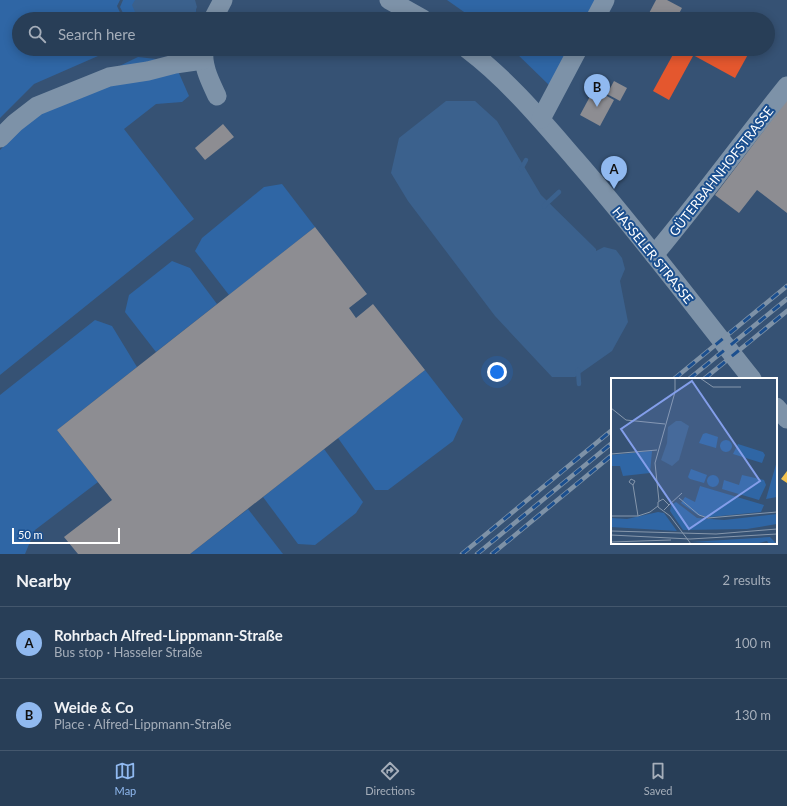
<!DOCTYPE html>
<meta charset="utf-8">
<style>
body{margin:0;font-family:Lato,sans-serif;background:#30455d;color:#f1f3f6}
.scale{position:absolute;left:12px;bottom:10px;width:108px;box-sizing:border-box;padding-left:4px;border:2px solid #fff;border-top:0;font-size:11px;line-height:14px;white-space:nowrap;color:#fff;-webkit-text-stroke:3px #1b4f8f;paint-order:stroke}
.you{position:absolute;left:497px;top:372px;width:14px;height:14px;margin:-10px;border:3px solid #fff;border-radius:50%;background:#1a73e8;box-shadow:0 0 0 6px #1a73e833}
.badge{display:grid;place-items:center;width:26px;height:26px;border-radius:50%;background:#90b9f0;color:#111;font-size:13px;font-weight:700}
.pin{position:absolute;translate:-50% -33px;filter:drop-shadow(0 1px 2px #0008)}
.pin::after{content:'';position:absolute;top:21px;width:14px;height:12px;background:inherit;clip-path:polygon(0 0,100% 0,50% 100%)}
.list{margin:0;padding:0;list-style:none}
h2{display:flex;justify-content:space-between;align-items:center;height:52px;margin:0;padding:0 16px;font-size:17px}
h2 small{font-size:13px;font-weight:400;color:#a5aeba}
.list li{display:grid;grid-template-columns:26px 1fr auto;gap:12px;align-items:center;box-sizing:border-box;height:72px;padding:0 16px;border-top:1px solid #44576d}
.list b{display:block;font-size:15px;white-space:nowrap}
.list p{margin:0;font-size:13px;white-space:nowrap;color:#a5aeba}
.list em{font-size:13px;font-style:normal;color:#a5aeba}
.icon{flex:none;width:22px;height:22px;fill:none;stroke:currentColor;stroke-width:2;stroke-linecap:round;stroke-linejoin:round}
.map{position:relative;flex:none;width:787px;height:554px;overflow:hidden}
.search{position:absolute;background:#283e57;box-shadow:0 2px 10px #0003;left:12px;right:12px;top:12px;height:44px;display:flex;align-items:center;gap:10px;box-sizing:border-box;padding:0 14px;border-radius:22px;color:#a5aeba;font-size:15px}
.sheet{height:196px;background:#283e57}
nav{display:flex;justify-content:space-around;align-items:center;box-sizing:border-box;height:56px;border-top:1px solid #44576d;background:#283e57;font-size:11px;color:#a5aeba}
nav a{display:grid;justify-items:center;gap:2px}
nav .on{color:#90b9f0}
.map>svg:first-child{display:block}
.green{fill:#2f66a5}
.water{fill:#3b618d}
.homes{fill:#f2c14e}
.shops{fill:#e4572e}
.industry{fill:#8d8d92}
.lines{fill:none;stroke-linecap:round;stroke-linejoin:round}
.stream{stroke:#3b618d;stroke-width:4.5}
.minor{stroke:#7d92a8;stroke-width:19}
.rail-casing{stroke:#7e92a7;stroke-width:4.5}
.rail{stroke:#1b4f8f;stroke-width:3;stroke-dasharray:9;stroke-linecap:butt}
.labels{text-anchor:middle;stroke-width:4;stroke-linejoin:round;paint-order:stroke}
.street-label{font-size:13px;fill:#fff;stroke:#1b4f8f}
.inset-road{fill:none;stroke:#8697ac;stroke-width:1}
.view{fill:#839eea;fill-opacity:0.15;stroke:#839eea;stroke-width:2}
.inset-edge{fill:none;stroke:#fff;stroke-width:2}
</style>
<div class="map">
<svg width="787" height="554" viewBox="0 0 787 554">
<rect width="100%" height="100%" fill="#365274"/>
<g class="green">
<path d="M 0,0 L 120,0 L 117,6 L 123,19 L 19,19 L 19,49 L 114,49 L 34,84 L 0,118 Z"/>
<path d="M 123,0 L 194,0 L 196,10 L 194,19 L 126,19 L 120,7 Z"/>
<path d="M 447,0 L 598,0 L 587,19 L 474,19 Z"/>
<path d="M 512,49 L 571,49 L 550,86 Z"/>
<path d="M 171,55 L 189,96 L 182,102 L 156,104 L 124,129 L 194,219 L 0,375 L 0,150 L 47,101 L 138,57 L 165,60 Z"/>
<path d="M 282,184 L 315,227 L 229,295 L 195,251 L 202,238 L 264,187 Z"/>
<path d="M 172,261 L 190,268 L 217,304 L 156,352 L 125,312 L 129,295 Z"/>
<path d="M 95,320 L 112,326 L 137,367 L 57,430 L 98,482 L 35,530 L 25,554 L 0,554 L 0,395 Z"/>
<path d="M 425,370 L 463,419 L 453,441 L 388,490 L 375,490 L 338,438 Z"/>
<path d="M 324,449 L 363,502 L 356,513 L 315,545 L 298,544 L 263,497 Z"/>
<path d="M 248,509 L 283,554 L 190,554 Z"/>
</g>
<g class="water">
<path d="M 135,0 L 195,0 L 197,7 L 192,19 L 138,19 L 132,5 Z"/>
<path d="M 446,101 L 475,101 L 497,121 L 541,195 L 596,249 L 596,251 L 604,247 L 616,250 L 622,258 L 625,269 L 620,281 L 628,322 L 612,351 L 575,377 L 552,377 L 495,316 L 408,201 L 391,173 L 399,138 Z"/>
</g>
<path class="homes" d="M 787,471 L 787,483 L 781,479 Z"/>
<g class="shops">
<path d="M 676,49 L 679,49 L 693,56 L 669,100 L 653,91 Z"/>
<path d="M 682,49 L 751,49 L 735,78 Z"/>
</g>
<g class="industry">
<path d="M 656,0 L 667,0 L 682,8 L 676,19 L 646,19 Z"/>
<path d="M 614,81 L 627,88 L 620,101 L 607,94 Z"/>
<path d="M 594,89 L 614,100 L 600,126 L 580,115 Z"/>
<path d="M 787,100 L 787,213 L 757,190 L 739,213 L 715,195 Z"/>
<path d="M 223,124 L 234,137 L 205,160 L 195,148 Z"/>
<path d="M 315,227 L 367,294 L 349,308 L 356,318 L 373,304 L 425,370 L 190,554 L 78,554 L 64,537 L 112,500 L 57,430 Z"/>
</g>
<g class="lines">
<g class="stream">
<path d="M 521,169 L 526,160"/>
<path d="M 544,206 L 559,192"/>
<path d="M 578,370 L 579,384"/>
</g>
<g class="minor">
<path d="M 389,0 L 423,19"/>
<path d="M 213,19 L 223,0"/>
<path d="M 595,19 L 605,0"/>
<path d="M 204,49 C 202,66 210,81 217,96"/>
<path d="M 467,49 C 508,80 542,121 575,159 C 637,230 693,305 752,379"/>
<path d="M 541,119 L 578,49"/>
<path d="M 0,138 L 15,123 L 37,106 L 109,77 L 148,71 L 175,64 L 203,60"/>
<path d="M 654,255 C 700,200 742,142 787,86"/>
<path d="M 776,407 L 787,419"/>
</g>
<g class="rail-casing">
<g id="rail">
<path d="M 674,379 L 787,286"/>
<path d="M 689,379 L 787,299"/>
<path d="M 704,379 L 787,311"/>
<path d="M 462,554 L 612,430"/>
<path d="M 477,554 L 612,443"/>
<path d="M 492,554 L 612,455"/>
</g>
</g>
<use href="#rail" class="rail"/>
</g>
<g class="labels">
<g class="street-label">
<text transform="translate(721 171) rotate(-52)" y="5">GÜTERBAHNHOFSTRASSE</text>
<text transform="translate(653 255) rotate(51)" y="5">HASSELER STRASSE</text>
</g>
</g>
<g transform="translate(611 378)">
<rect width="166" height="166" fill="#365274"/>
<path d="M 95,55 L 107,59 L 105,70 L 88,65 L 92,56 ZM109 68a6 6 0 1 1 12 0a6 6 0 1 1-12 0ZM 127,66 L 152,74 L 154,77 L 151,85 L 122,76 ZM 41,73 L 39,95 L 12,98 L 9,88 L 0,88 L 0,77 ZM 166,83 L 166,119 L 155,121 ZM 80,91 L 96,97 L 93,105 L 79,101 L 77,99 ZM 131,97 L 153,102 L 155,107 L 148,122 L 111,111 L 113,102 L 128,107 ZM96 103a6 6 0 1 1 12 0a6 6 0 1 1-12 0ZM 89,108 L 153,127 L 150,134 L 99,139 L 87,137 L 70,125 L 74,119 L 84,124 ZM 65,124 L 86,140 L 113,142 L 166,136 L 166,146 L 136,151 L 72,152 L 59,133 L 60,127 ZM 47,134 L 53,135 L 66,153 L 0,149 L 0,140 L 16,141 ZM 159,159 L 166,166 L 158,166 L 156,163 L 144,166 L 80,164 Z" fill="#2f66a5"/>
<path d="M 65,43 L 70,43 L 78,48 L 68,82 L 61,88 L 50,82 L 56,65 L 57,49 Z" fill="#3b618d"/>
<path class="inset-road" d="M 89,0 L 102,9 L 130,9M 0,30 L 15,42 L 54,46M 0,76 L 46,72M 22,107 L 18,104 L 20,101 L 24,103 L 22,107 L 27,138M 68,120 L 88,137 L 97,140 L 166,134M 48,123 L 44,85 L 64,14 L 64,0M 58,127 L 71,115M 53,132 L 58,127 L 52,121 L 47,124 L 47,129 L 59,138 L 80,166M 0,138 L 27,138 L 39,134 L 47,128M 0,153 L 105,156 L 166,151M 0,157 L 79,161 L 166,156M 0,164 L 60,162"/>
<path class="view" d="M 81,3 L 149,103 L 78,151 L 10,51 Z"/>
<rect width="166" height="166" class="inset-edge"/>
</g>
</svg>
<div class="scale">50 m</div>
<div class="you"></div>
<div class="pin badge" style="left:614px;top:189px">A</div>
<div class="pin badge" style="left:597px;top:107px">B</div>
<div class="search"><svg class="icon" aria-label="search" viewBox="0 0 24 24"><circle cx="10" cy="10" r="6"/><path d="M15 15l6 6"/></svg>Search here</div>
</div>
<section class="sheet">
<h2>Nearby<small>2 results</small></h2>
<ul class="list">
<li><span class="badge">A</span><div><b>Rohrbach Alfred-Lippmann-Straße</b><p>Bus stop · Hasseler Straße</p></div><em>100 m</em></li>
<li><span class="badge">B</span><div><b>Weide &amp; Co</b><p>Place · Alfred-Lippmann-Straße</p></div><em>130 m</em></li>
</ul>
</section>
<nav>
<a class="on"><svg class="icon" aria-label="map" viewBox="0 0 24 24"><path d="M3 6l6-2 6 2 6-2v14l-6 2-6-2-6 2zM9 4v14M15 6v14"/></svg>Map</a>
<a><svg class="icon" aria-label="directions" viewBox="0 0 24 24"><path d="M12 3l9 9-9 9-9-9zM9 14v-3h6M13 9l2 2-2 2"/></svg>Directions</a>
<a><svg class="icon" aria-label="saved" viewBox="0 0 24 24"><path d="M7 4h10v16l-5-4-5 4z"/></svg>Saved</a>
</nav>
